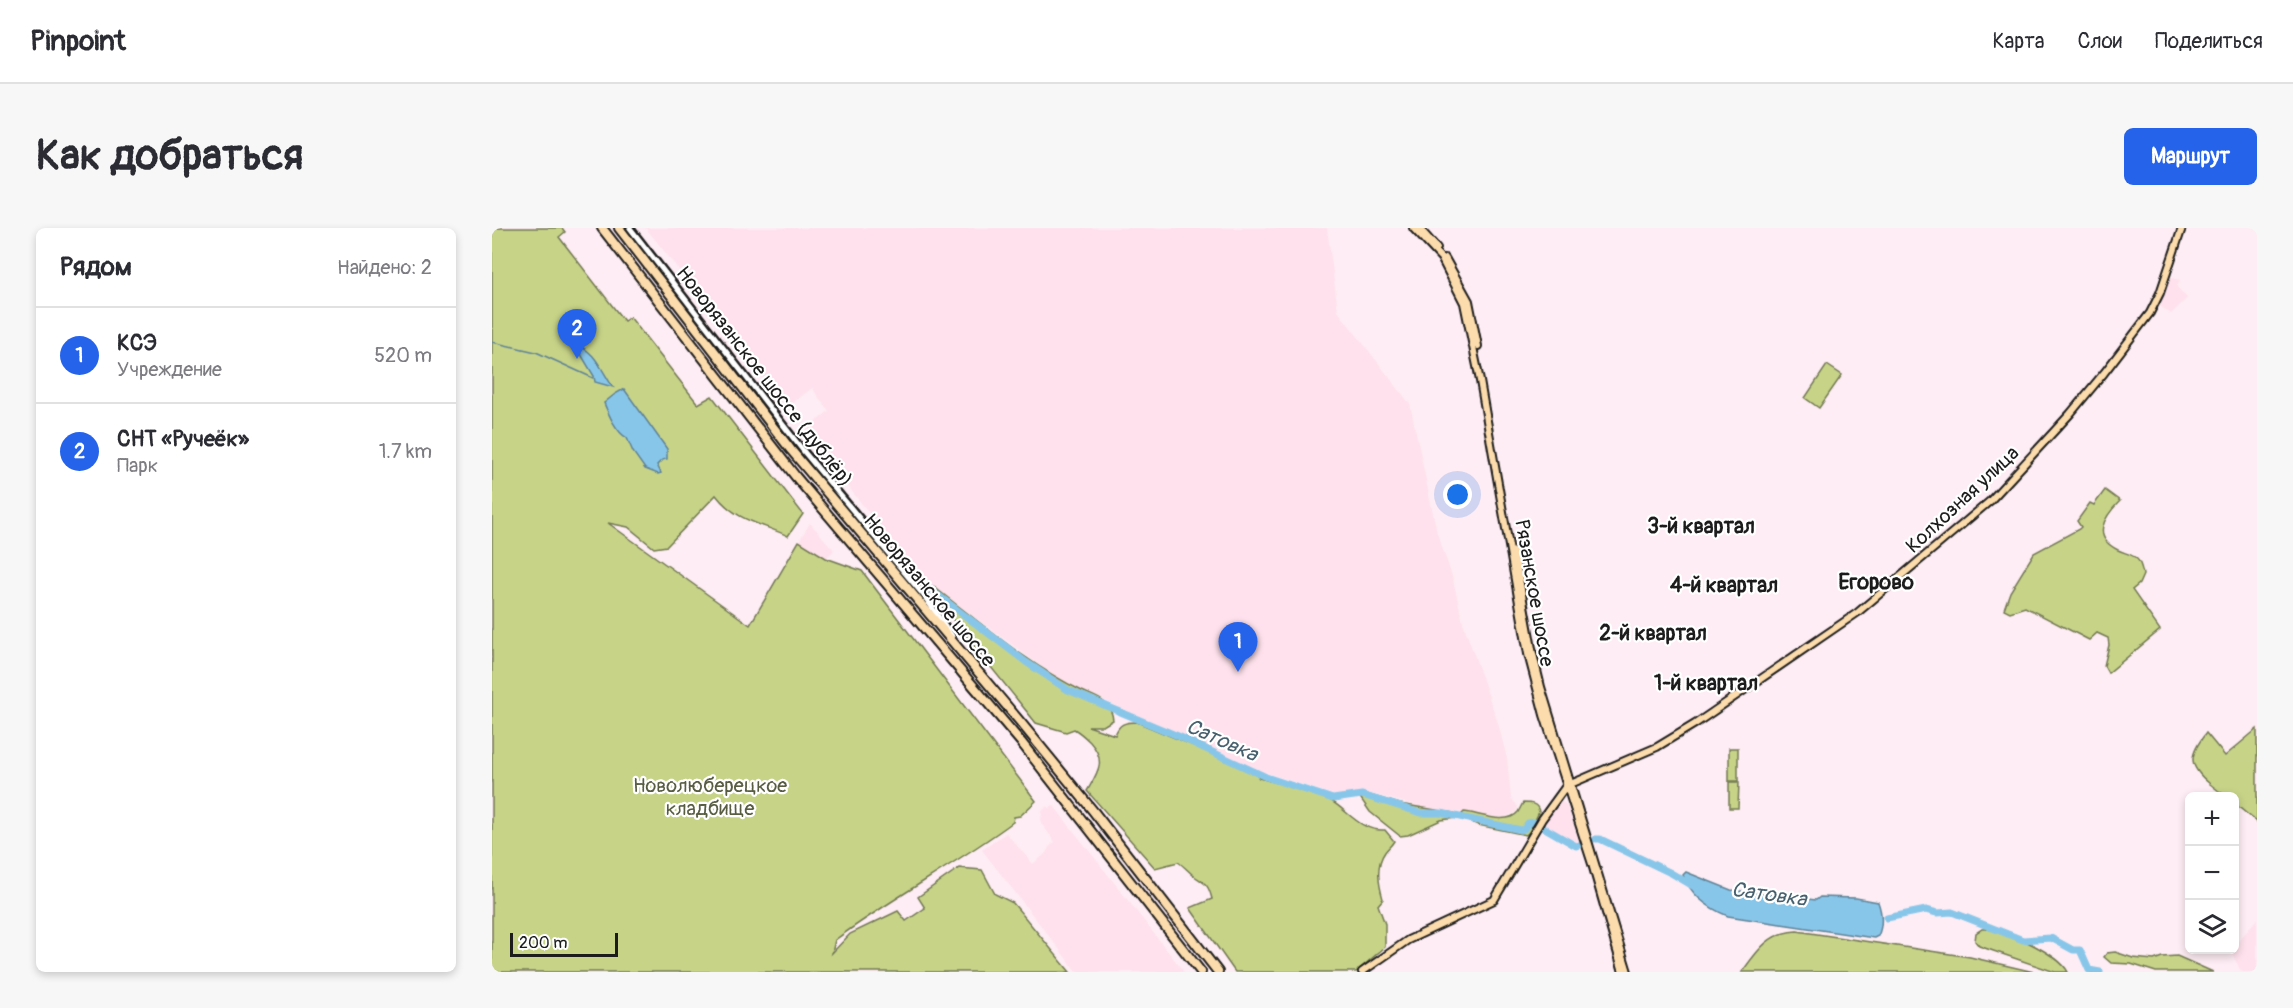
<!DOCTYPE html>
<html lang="ru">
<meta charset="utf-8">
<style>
body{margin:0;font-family:Pangolin,sans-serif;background:#f7f7f7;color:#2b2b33}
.controls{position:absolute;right:18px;bottom:18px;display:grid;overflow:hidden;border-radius:9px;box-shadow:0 3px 9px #0003}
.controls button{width:54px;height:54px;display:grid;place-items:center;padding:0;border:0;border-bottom:2px solid #e1e1e2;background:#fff;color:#2b2b33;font:30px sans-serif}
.scale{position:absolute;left:18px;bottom:15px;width:108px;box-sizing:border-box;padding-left:6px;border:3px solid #1c1c1c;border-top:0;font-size:16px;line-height:21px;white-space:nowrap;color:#1c1c1c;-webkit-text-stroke:4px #fff;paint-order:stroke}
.you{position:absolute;left:966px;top:267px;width:21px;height:21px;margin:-15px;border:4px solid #fff;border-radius:50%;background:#1a73e8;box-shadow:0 0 0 9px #1a73e833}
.badge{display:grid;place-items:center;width:39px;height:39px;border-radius:50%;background:#2563eb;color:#fff;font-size:20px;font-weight:700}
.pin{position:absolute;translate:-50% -50px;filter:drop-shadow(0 2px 3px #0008)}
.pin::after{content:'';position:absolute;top:32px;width:21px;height:18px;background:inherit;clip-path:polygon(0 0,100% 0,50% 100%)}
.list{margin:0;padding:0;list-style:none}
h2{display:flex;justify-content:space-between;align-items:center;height:78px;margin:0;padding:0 24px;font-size:26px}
h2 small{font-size:20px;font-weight:400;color:#7c7c81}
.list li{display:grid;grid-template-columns:39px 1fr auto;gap:18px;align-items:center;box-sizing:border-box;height:96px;padding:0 24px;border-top:2px solid #e1e1e2}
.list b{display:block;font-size:22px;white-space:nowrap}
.list p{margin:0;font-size:20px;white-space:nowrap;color:#7c7c81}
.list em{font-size:20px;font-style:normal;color:#7c7c81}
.icon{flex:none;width:33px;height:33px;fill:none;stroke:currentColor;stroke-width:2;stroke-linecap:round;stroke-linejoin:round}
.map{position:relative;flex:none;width:1765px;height:744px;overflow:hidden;border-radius:9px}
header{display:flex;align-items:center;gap:36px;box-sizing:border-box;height:84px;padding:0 30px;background:#fff;border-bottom:2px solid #e1e1e2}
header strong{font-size:28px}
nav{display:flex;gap:33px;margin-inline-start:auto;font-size:21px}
.intro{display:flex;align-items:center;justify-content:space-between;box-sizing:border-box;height:144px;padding:0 36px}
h1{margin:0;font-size:42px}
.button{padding:15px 27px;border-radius:9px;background:#2563eb;color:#fff;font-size:21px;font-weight:700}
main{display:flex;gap:36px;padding:0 36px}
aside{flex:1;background:#fff;border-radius:9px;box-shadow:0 3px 9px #0003}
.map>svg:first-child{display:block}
.built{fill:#fee1ec}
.green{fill:#c7d387;stroke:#727852;stroke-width:1.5}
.water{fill:#88c6e9;stroke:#5d8297;stroke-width:1.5}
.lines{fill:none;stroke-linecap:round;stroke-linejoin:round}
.stream{stroke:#5d8297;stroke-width:1.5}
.river{stroke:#88c6e9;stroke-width:7}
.minor-casing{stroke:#1c1c1c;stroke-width:10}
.major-casing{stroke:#1c1c1c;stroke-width:10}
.highway-casing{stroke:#1c1c1c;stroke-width:12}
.minor{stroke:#fff;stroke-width:5}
.major{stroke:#fcdcac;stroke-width:6}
.highway{stroke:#fcdcac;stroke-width:8}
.labels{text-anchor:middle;stroke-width:4.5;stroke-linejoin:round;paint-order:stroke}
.street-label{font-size:20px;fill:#1c1c1c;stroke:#fff}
.park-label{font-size:20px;fill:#585c41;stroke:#fff}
.neighbourhood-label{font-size:21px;font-weight:bold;fill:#1c1c1c;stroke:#fff}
.water-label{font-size:21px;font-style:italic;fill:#47606e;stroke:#fff}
.quarter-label{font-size:22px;font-weight:bold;fill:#1c1c1c;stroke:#fff}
</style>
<header>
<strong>Pinpoint</strong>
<nav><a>Карта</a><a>Слои</a><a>Поделиться</a></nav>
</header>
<div class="intro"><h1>Как добраться</h1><a class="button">Маршрут</a></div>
<main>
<aside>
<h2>Рядом<small>Найдено: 2</small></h2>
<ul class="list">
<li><span class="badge">1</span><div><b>КСЭ</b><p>Учреждение</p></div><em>520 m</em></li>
<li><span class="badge">2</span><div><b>СНТ «Ручеёк»</b><p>Парк</p></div><em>1.7 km</em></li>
</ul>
</aside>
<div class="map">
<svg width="1765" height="744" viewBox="0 0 1765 744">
<rect width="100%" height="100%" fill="#feedf4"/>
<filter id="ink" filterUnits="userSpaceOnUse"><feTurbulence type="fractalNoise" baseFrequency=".0167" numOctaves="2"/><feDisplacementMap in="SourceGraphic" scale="12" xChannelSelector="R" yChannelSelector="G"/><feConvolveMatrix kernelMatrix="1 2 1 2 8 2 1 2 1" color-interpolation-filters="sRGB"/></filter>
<g filter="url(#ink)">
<g class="built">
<path d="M 154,0 L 835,0 L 846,83 L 918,176 L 945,305 L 960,348 L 972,398 L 1006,495 L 1015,531 L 1019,570 L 1026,579 L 1024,584 L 1014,589 L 999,589 L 982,585 L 949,584 L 876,565 L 844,568 L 763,541 L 569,453 L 442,359 L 410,327 L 315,206 L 316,200 L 337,183 L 320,160 L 299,176 L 292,176 Z"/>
<path d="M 1676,49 L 1688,52 L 1685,59 L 1695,70 L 1679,86 L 1668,78 Z"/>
<path d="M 318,295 L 342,322 L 334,330 L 307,313 Z"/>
<path d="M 1066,572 L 1075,577 L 1087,613 L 1083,615 L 1051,597 Z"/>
<path d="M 555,578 L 557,580 L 562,578 L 692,744 L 585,744 L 490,622 L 514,605 L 541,636 L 554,625 L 557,619 L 563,614 L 549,595 L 550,583 Z"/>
<path d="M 1765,691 L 1765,744 L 1752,744 L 1749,743 L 1738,722 L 1742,722 L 1743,717 Z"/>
</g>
<g class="green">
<path d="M 0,0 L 70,0 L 73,4 L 67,9 L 132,93 L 138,89 L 206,176 L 220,168 L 311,286 L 296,308 C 268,295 244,293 224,267 L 175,318 L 162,320 L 136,299 L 116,295 L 258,397 L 307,313 L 334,330 L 370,343 L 544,573 L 528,588 L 522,589 L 521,594 C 464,636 400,670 343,712 L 340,725 L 358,706 L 406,683 L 414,693 L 433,680 L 426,669 L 467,640 L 490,642 L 503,666 L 521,675 L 578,744 L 0,744 Z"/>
<path d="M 1335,137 L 1350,147 L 1327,180 L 1313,170 Z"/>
<path d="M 1613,262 L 1628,273 C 1612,289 1599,309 1626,322 C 1632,325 1639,326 1644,330 C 1649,334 1650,341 1651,347 L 1647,356 L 1640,362 L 1668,402 L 1616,445 L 1612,438 L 1617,417 L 1616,410 L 1605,405 L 1597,412 L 1533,379 L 1518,384 L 1512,381 L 1518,364 L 1542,325 L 1587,301 L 1589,299 L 1585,293 L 1598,275 L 1602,277 Z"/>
<path d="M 442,359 C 489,395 536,437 590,463 C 606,470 619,473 621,492 L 611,498 L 596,498 L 623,507 C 627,496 632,494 645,494 L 726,528 L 763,545 L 767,550 C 785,555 821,563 836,571 C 855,581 868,604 893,602 L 902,613 C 899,618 896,620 893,624 C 883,638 887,657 891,671 L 886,677 L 893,696 L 893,719 L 864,744 L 743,744 L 698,680 L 720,671 C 716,655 713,656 701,647 C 696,643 692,638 686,634 L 663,640 L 595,563 C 606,544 615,533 598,514 C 593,509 589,505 582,501 L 574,504 L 544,495 L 445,372 L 440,362 Z"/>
<path d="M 1765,501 L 1765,594 L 1743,576 L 1742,568 C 1731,568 1727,563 1718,556 C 1695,537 1697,527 1714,505 L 1733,528 Z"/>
<rect x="1237" y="520" width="9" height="33"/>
<path d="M 1237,554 L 1247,554 L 1246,580 L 1237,580 Z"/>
<path d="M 874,566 L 908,576 L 962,585 L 965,586 L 964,590 L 949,592 L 916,607 L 908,608 L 878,584 L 867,568 Z"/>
<path d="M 1031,575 C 1038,575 1046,575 1047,584 L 1037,604 L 1034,607 L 986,597 L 969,590 L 969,587 L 972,584 C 986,585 1015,598 1026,584 C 1028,581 1029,578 1031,575 Z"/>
<path d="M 1490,701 C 1510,699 1567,726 1576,744 L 1563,744 L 1487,718 L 1483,713 L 1484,705 Z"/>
<path d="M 1305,703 L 1478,729 L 1542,744 L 1250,744 C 1265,723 1277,704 1305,703 Z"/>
<path d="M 1623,724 L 1641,730 L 1662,732 L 1670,729 L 1685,728 L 1721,744 L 1664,744 L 1639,736 L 1619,735 L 1612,729 L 1615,725 Z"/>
</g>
<g class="water">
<path d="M 84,118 C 101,119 111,145 121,159 L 103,154 L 102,148 Z"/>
<path d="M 132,161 L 175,221 L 175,231 L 170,232 L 165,237 L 169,245 L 166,246 L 153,241 L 141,224 L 135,210 C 124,204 117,187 112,175 L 123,166 Z"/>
<path d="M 1194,644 L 1239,662 L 1324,672 L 1328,669 L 1364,670 L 1386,674 C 1390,685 1391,697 1386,708 L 1382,710 L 1236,688 C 1216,680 1199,667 1191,647 Z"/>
</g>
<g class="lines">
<path class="stream" d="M 0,114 L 44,124 L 101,150"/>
<g class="river">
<path d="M 438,361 L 534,434 L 576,462 L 686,508 L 774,549 L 841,571 L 870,567 L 929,585 L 949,585 L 1029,602 L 1032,601 L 1036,595 L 1042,594"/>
<path d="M 1051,599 L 1084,618 L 1087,617"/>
<path d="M 1104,611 L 1108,611 L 1179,645 L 1201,658"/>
<path d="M 1395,690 L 1434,682 L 1445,685 L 1460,684 L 1531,712 L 1559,710 L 1581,722 L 1588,722 L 1597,742 L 1608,744"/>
</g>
<g class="minor-casing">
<path id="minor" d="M 138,0 L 313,225 L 433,369 L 460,408"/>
</g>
<g class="major-casing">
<g id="major">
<path d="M 921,0 L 949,30 L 972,75 L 988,153 L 1036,426 L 1052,487 L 1100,636 L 1131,744"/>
<path d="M 927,0 L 945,20"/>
<path d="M 953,30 L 977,73 L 986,118"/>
<path d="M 1022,323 L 1041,426 L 1049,459 L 1136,744"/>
<path d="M 870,744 L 916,712 L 1002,672 L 1050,591 L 1074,558 L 1165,519 L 1203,496 L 1365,385 L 1498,273 L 1578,186 L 1612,145 L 1658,85 L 1668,65 L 1690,0"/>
</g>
</g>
<g class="highway-casing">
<g id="highway">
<path d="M 110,0 L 304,249 L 529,514 L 709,744"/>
<path d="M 127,0 L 299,222 L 530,496 L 602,584 L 726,744"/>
</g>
</g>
<use href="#minor" class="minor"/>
<use href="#major" class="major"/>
<use href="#highway" class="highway"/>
</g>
</g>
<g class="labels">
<g class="street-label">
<text transform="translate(273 148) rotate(52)" y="7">Новорязанское шоссе (дублёр)</text>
<text transform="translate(1470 271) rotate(-43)" y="7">Колхозная улица</text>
<text transform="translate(438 362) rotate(50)" y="7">Новорязанское шоссе</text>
<text transform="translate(1043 365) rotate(80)" y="7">Рязанское шоссе</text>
</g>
<g class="park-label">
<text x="218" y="564">Новолюберецкое<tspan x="218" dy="23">кладбище</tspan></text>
</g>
<g class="neighbourhood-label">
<text x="1209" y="305">3-й квартал</text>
<text x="1232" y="364">4-й квартал</text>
<text x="1161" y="412">2-й квартал</text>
<text x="1214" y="462">1-й квартал</text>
</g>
<g class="water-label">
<text transform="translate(730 512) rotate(24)" y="7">Сатовка</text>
<text transform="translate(1277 666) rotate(8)" y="7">Сатовка</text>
</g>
<g class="quarter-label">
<text x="1384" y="361">Егорово</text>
</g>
</g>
</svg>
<div class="controls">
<button>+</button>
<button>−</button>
<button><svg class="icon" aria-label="layers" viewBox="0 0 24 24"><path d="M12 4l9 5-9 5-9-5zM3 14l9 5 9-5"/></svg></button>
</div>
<div class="scale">200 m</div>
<div class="you"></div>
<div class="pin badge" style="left:746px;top:444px">1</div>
<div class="pin badge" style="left:85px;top:131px">2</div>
</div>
</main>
